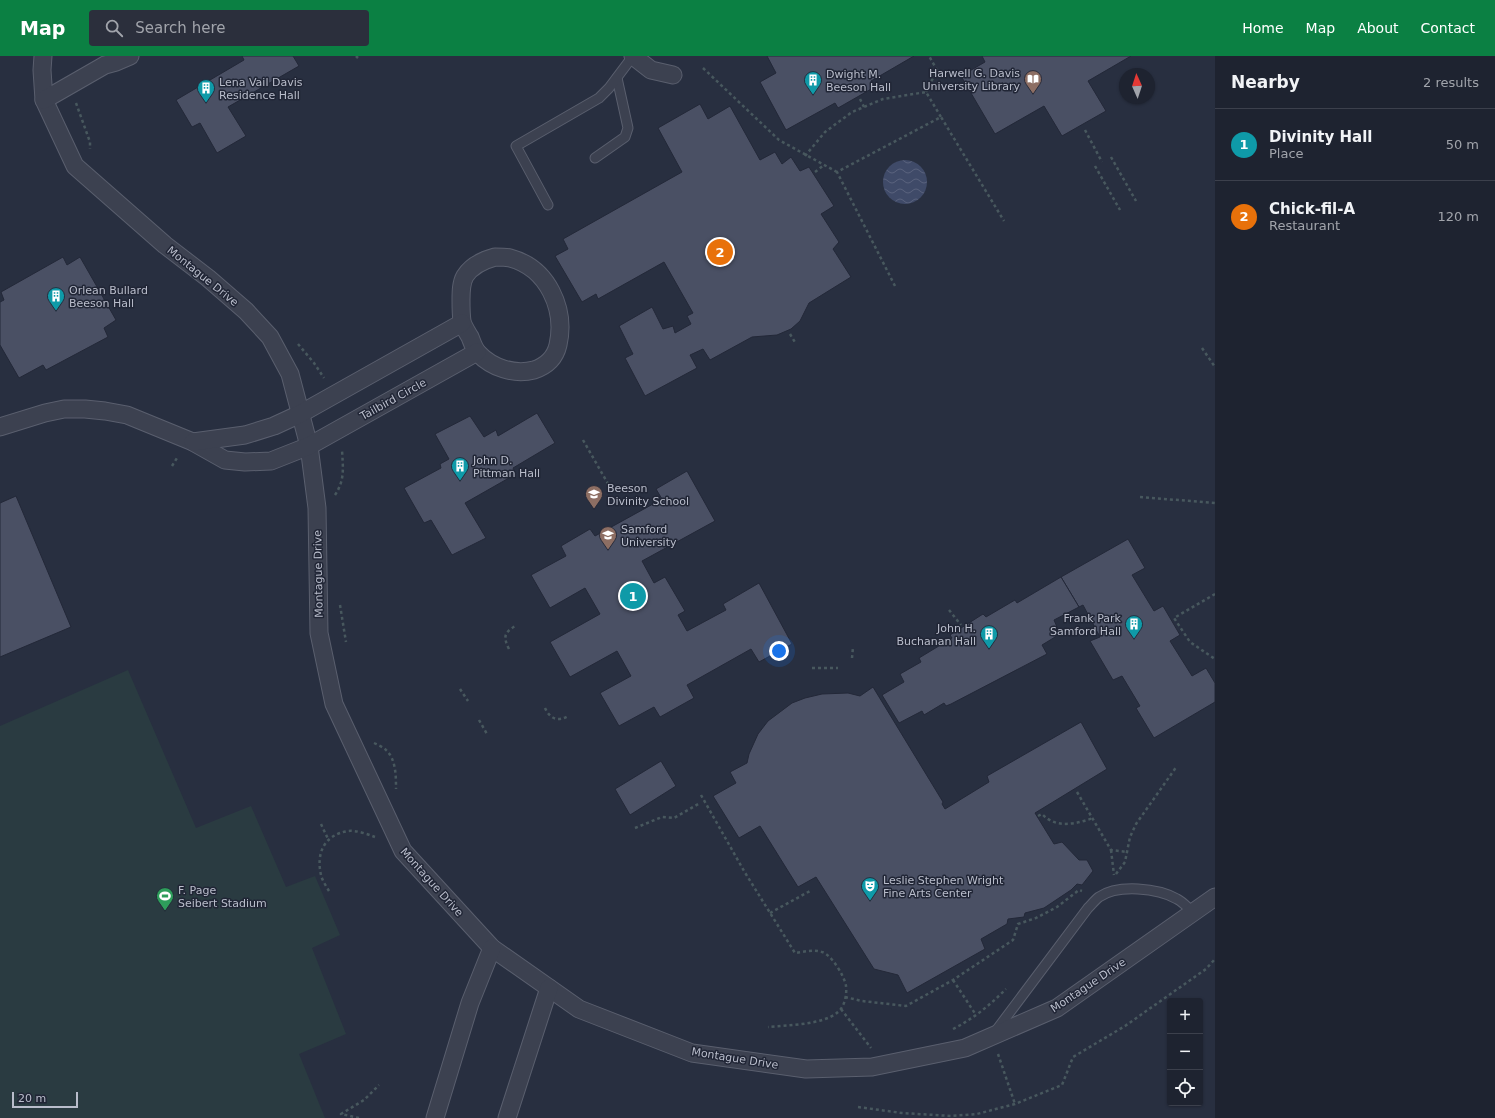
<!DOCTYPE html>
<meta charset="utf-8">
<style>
body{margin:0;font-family:"DejaVu Sans",sans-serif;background:#2b2f3c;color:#f1f3f6}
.controls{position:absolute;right:12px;bottom:12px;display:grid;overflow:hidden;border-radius:4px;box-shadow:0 1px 3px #0004}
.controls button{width:36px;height:36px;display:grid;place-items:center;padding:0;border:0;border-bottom:1px solid #3c404c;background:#1e2330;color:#f1f3f6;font:20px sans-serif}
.compass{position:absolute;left:1119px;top:12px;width:36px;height:36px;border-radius:50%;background:#1e2330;box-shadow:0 1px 3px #0004;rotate:357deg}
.scale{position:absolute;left:12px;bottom:10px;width:66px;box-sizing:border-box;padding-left:4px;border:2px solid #b9bdcb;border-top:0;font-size:11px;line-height:14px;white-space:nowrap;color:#b9bdcb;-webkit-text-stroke:3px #212636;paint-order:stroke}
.you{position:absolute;left:779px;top:595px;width:14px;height:14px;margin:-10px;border:3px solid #fff;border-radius:50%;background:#1a73e8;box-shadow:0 0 0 6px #1a73e833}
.badge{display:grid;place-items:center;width:26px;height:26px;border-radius:50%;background:#0b8043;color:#fff;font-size:13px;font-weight:700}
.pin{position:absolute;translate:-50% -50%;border:2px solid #fff;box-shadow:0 1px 4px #0006}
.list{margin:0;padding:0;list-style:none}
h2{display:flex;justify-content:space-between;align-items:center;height:52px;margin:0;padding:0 16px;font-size:17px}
h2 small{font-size:13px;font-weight:400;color:#a1a4ab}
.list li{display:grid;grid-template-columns:26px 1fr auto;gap:12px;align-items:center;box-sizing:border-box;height:72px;padding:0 16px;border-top:1px solid #3c404c}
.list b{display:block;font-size:15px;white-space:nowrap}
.list p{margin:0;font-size:13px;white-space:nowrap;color:#a1a4ab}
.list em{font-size:13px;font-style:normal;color:#a1a4ab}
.icon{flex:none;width:22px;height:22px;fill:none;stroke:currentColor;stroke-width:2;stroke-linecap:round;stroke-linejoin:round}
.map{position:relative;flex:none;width:1215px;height:1062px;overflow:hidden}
header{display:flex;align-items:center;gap:24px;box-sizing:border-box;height:56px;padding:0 20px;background:#0b8043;color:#fff}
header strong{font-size:19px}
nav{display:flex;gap:22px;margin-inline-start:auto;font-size:14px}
.search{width:280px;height:36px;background:#2b2f3c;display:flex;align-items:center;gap:10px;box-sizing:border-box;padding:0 14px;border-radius:4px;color:#a1a4ab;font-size:15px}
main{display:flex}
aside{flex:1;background:#1e2330}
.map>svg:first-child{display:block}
.grass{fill:#2a3b41}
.water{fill:url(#water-waves)}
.building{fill:#4a5064;stroke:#232838}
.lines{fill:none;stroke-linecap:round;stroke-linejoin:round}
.lane-casing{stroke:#5a5f6e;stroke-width:11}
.street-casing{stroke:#5a5f6e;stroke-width:19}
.path{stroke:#48585e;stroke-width:2.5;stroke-dasharray:3 3;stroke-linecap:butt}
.lane{stroke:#3c4150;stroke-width:9}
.street{stroke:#3c4150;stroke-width:17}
.labels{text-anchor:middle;stroke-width:3;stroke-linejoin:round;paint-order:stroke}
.poi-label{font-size:11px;fill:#b9bdcb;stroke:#212636;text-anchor:start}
.street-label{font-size:11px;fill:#b9bdcb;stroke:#212636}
</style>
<header>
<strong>Map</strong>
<div class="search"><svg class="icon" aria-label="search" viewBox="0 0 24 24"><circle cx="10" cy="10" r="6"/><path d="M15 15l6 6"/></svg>Search here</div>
<nav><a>Home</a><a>Map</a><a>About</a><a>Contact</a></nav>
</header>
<main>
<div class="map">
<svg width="1215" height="1062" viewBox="0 0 1215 1062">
<defs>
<pattern id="water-waves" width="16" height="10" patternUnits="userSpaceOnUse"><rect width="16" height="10" fill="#3f4a68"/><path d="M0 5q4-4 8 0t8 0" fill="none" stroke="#59627c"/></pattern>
</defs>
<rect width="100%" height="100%" fill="#282f40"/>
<path class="grass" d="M 128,614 L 196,772 L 251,750 L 286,831 L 315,820 L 340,879 L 312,892 L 346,978 L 299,998 L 325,1062 L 0,1062 L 0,670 Z"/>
<circle class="water" cx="905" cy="126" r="22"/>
<g class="building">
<path d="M 242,0 L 293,0 L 299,10 L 228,51 L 246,80 L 217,97 L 200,67 L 192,71 L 176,44 L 244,4 Z"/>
<path d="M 767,0 L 914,0 L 871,25 L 873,32 L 838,52 L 835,47 L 786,74 L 760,26 L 776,17 Z"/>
<path d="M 982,0 L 1131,0 L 1088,25 L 1106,55 L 1062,80 L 1044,50 L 995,78 L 961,20 L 985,6 Z"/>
<path d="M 700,48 L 708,63 L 730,50 L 760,104 L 775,96 L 782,108 L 791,101 L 800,115 L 809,111 L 834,150 L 821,158 L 839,186 L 833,193 L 851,221 L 809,247 L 800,265 L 791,273 L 777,279 L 752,281 L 710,304 L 703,293 L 690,299 L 697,312 L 645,340 L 625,302 L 633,298 L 619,270 L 652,251 L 663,273 L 673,270 L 675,277 L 691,268 L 687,260 L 693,257 L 664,206 L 598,243 L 596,238 L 582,246 L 555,200 L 568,193 L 563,183 L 682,116 L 658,72 Z"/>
<path d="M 63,201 L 67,209 L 80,201 L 116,264 L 104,272 L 108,281 L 46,314 L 43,309 L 19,322 L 0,289 L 0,246 L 4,244 L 1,236 Z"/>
<path d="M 537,357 L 555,387 L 513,412 L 516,418 L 465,447 L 486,482 L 452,499 L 431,464 L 424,467 L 404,432 L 441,412 L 440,408 L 449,403 L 435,378 L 470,360 L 484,381 L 496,374 L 498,380 Z"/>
<path d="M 687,415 L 715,465 L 642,505 L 654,527 L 665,521 L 685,555 L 678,559 L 687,575 L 726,554 L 723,548 L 759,527 L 792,588 L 759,606 L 751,593 L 687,629 L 694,642 L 660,661 L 654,651 L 619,670 L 600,637 L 631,620 L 617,595 L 570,621 L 550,586 L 600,558 L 585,532 L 550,552 L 531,519 L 566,500 L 561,490 L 590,473 L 595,480 L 662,443 L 656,433 Z"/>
<path d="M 16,440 L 71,571 L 0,601 L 0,447 Z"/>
<path d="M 1128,483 L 1145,512 L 1132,519 L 1154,555 L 1163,550 L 1180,579 L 1170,585 L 1192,620 L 1206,612 L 1215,627 L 1215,646 L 1154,682 L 1136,652 L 1140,650 L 1122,620 L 1113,624 L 1090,585 L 1100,581 L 1083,549 L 1079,551 L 1061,521 Z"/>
<path d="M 1061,521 L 1079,551 L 1054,564 L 1060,578 L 1042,589 L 1047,598 L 951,648 L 946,650 L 944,647 L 924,659 L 922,655 L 899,667 L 882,639 L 904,626 L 900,618 L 921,606 L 919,602 L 952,582 L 950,579 L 983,558 L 986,561 L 1015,544 L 1017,547 Z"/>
<path d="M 873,631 L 943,746 L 942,748 L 945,753 L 989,726 L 987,720 L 1081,666 L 1107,713 L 1035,757 L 1054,788 L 1062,786 L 1079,804 L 1087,804 L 1093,815 L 1082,829 L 1077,828 L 1071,834 L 1044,852 L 1025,857 L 1024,861 L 1008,863 L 1007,868 L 981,883 L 985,893 L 907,937 L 898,919 L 874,913 L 816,821 L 798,831 L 760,770 L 739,782 L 713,740 L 736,727 L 730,716 L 747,707 L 749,698 L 758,678 L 768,665 L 792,647 L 805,642 L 822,638 L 848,637 L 860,640 Z"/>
<path d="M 661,705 L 676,730 L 630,759 L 615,733 Z"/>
</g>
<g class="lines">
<g class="lane-casing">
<g id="lane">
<path d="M 595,102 L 625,81 L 628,72 L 617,22"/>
<path d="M 548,149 L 516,90 L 599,42 L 609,32 L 633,0"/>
<path d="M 995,976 L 1088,852 C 1092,848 1095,844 1099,841 C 1118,828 1158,832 1177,843 C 1183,846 1188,852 1193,856"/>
</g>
</g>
<g class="street-casing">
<g id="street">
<path d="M 43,0 L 42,14 L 44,44 L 75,110 L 165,189 L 208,222 L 246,255 L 270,281 L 290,318 L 309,390 L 317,452 L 319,577 L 334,648 L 403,795 L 492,892 L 579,953 L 692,997 L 806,1013 L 872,1011 L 965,992 L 1057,952 L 1215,841"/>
<path d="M 633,0 L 651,14 L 673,19"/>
<path d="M 44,44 L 105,9 L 116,6 L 130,0"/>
<path d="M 495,201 C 500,201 506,201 510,202 C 548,212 566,253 558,289 C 555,302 546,310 534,314 C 514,319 492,312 478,297 C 474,293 472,286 470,281 C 467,276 463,270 462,265 C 461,258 461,250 461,244 C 461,236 461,227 465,220 C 472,209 484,204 495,201 Z"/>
<path d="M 0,371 L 45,357 L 64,353 L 85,353 L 105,355 L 127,359 L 193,386 L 225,404 L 245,406 L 271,405 L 309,390 L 477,296"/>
<path d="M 193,386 L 245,379 L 274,370 L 300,358 L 462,267"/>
<path d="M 435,1062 L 470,947 L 492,892"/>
<path d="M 507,1062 L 549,932"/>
</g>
</g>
<g class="path">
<path d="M 356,0 L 358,2"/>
<path d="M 703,12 L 779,84 L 837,116"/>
<path d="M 926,36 L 937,14 L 929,0"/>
<path d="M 860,43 L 864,51"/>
<path d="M 76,47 L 90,86 L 90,93"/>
<path d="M 1085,74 L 1102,106"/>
<path d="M 805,100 L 825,76 L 852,56 L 883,43 L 926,36 L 941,61"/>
<path d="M 1111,101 L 1136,145"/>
<path d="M 1095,110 L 1120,154"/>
<path d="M 815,116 L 824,109"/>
<path d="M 895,230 L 837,116 L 941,61 L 1004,165"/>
<path d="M 790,278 L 796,288"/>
<path d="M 298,288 L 314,307 L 324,322"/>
<path d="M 1202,292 L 1215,311"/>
<path d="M 583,384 L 611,433"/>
<path d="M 172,410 L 177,402"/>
<path d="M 335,439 C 345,424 343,412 342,394"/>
<path d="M 1140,441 L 1215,447"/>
<path d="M 1215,538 L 1174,562 L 1190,586 L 1215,603"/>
<path d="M 340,549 L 346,586"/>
<path d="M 949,554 L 961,569"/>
<path d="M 509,593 C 503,581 504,577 515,570"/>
<path d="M 852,602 L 853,591"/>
<path d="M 812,612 L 838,612"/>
<path d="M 460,633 L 468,645"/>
<path d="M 545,652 C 550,663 558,666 568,660"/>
<path d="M 479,664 L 487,678"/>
<path d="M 374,687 C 378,689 383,691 386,694 C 396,703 396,720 396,733"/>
<path d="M 1077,736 L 1111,794 L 1127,796"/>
<path d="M 701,739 L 744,815 L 795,897 C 804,896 813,893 822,896 C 831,898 845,921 846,930 C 847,938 845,950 838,956 C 823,969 788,969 768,971"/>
<path d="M 1038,760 L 1042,758 C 1056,773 1076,768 1093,762"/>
<path d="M 321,768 L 328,783"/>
<path d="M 635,772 L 662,761 L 674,762 L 700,747"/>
<path d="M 1111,794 L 1114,819"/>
<path d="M 1116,818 L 1125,806 L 1130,781 L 1136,768 L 1177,710"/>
<path d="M 329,835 C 326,830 322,824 321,819 C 316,797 324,779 348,775 C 356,774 367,778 375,781"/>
<path d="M 770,857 L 810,835"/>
<path d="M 953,924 L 976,959"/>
<path d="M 845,941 L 862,945 L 906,950 L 953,924 L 1013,884 L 1018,868 L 1036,862 L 1057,851 L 1079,834 L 1082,835"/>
<path d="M 841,953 L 871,992"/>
<path d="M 953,973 C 973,963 990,949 1006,933"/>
<path d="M 998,998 L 1015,1048"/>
<path d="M 858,1051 L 902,1057 L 951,1060 L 977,1058 L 1015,1048 L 1062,1029 L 1073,1001 L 1125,970 L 1206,913 L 1215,903"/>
<path d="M 359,1062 L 341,1058 L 364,1044 L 379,1029"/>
</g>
<use href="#lane" class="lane"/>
<use href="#street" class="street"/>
</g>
<defs>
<g id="library-pin" transform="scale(0.9)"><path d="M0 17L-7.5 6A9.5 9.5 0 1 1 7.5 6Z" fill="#8d6e63" stroke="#212636"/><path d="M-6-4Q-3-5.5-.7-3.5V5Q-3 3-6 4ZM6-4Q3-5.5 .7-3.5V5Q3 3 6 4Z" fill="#fff"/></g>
<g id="building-pin" transform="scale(0.9)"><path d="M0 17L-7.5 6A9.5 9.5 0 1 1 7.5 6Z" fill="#0f9aa8" stroke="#212636"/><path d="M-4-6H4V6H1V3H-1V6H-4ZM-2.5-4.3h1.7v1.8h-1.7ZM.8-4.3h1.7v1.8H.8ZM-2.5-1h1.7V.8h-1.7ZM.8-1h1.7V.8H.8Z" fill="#fff"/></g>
<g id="school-pin" transform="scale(0.9)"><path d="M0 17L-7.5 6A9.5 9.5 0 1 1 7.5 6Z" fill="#8d6e63" stroke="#212636"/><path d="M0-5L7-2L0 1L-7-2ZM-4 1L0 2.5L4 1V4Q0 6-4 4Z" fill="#fff"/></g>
<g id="university-pin" transform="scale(0.9)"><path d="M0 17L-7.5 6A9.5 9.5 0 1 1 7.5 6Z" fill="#8d6e63" stroke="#212636"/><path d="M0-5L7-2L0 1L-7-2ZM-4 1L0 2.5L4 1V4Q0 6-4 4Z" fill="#fff"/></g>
<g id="theatre-pin" transform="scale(0.9)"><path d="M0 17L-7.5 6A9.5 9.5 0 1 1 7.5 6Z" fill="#0f9aa8" stroke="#212636"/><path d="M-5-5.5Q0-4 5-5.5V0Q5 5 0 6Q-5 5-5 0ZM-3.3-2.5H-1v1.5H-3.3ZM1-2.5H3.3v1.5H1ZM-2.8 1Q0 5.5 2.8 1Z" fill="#fff"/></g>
<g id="stadium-pin" transform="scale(0.9)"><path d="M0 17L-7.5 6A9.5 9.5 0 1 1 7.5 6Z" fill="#2e9e5b" stroke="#212636"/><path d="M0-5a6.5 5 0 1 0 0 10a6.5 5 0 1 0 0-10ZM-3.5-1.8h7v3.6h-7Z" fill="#fff"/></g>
</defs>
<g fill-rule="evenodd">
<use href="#library-pin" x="1033" y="23"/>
<use href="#building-pin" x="813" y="24"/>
<use href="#building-pin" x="206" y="32"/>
<use href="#building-pin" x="56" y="240"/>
<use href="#building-pin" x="460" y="410"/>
<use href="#school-pin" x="594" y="438"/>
<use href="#university-pin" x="608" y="479"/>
<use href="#building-pin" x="1134" y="568"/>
<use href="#building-pin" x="989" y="578"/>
<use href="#theatre-pin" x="870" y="830"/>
<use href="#stadium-pin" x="165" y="840"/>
</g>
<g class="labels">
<g class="poi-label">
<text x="1020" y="21" text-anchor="end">Harwell G. Davis<tspan x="1020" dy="13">University Library</tspan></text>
<text x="826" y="22">Dwight M.<tspan x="826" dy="13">Beeson Hall</tspan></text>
<text x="219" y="30">Lena Vail Davis<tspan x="219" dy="13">Residence Hall</tspan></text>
<text x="69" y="238">Orlean Bullard<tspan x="69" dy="13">Beeson Hall</tspan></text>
<text x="473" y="408">John D.<tspan x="473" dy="13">Pittman Hall</tspan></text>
<text x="607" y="436">Beeson<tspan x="607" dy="13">Divinity School</tspan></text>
<text x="621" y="477">Samford<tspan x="621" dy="13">University</tspan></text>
<text x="1121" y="566" text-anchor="end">Frank Park<tspan x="1121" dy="13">Samford Hall</tspan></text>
<text x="976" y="576" text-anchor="end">John H.<tspan x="976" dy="13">Buchanan Hall</tspan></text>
<text x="883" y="828">Leslie Stephen Wright<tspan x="883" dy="13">Fine Arts Center</tspan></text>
<text x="178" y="838">F. Page<tspan x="178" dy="13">Seibert Stadium</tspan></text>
</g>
<g class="street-label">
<text transform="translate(203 220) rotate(39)" y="4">Montague Drive</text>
<text transform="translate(393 343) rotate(-29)" y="4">Tailbird Circle</text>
<text transform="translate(318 518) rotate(-91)" y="4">Montague Drive</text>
<text transform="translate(432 826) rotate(48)" y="4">Montague Drive</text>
<text transform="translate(1088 929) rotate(-34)" y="4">Montague Drive</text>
<text transform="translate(735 1002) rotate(9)" y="4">Montague Drive</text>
</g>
</g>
</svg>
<div class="controls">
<button>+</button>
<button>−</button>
<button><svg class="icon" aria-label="locate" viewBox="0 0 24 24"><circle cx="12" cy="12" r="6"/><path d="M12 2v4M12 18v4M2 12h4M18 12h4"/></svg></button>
</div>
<svg class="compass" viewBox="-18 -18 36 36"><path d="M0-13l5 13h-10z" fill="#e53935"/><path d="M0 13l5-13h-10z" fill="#a1a4ab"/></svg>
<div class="scale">20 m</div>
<div class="you"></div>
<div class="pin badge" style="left:633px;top:540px;background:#0f9aa8">1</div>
<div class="pin badge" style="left:720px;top:196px;background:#e8710a">2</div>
</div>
<aside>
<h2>Nearby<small>2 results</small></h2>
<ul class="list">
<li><span class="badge" style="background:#0f9aa8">1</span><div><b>Divinity Hall</b><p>Place</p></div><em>50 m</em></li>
<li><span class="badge" style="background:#e8710a">2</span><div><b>Chick-fil-A</b><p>Restaurant</p></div><em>120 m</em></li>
</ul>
</aside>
</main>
